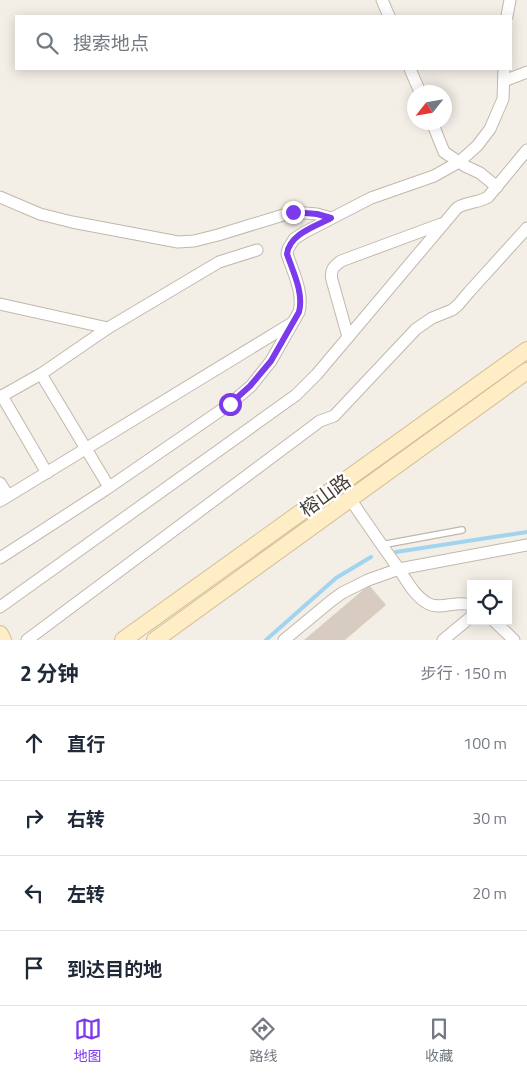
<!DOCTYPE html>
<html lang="zh">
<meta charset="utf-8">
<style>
body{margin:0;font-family:"Titillium Web","Noto Sans SC",sans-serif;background:#f6f6f7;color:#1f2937}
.controls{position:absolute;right:15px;bottom:15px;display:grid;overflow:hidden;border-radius:0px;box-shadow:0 2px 12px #0003}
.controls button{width:45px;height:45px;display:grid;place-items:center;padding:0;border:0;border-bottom:1px solid #e0e1e3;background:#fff;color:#1f2937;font:25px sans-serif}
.compass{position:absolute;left:407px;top:85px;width:45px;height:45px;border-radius:50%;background:#fff;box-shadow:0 2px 12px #0003;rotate:239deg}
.stop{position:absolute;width:15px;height:15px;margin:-11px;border:4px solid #7c3aed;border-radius:50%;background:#fff}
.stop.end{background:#7c3aed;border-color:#fff;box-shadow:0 1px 5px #0008}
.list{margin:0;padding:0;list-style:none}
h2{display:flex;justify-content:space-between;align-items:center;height:65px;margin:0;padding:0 20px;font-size:21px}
h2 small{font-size:16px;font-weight:400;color:#747a83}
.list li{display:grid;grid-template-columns:32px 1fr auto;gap:15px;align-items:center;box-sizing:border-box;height:75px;padding:0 20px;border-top:1px solid #e0e1e3}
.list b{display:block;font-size:19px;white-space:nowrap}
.list em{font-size:16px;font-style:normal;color:#747a83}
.icon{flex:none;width:28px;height:28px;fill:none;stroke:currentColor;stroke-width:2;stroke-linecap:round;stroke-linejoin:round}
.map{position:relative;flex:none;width:527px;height:640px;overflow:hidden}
.search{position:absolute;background:#fff;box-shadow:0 2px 12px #0003;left:15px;right:15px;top:15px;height:55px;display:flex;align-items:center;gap:12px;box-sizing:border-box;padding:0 18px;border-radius:0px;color:#747a83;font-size:19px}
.sheet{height:365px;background:#fff}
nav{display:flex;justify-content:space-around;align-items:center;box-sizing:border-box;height:70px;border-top:1px solid #e0e1e3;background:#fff;font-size:14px;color:#747a83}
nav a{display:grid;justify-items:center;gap:2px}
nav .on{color:#7c3aed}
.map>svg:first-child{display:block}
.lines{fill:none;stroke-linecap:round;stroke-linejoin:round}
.stream{stroke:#a3d4ef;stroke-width:4}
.building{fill:#d7ccbf}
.lane-casing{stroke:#c1b8ac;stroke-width:8}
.street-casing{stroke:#c1b8ac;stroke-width:13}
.secondary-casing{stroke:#d3bf96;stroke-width:18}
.lane{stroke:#fff;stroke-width:5.5}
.street{stroke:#fff;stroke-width:11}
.secondary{stroke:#feedc5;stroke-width:16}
.route{stroke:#7c3aed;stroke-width:6}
.labels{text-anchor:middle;stroke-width:5;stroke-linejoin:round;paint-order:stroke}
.street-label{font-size:19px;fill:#463e35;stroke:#fff}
</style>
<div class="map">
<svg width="527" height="640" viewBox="0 0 527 640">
<rect width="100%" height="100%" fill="#f3eee6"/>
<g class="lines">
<g class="stream">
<path d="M 396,552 L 527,532"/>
<path d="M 266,640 L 336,578 L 371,557"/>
</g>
</g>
<path class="building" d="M 369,585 L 386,605 L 345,640 L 304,640 Z"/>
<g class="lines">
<g class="lane-casing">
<path id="lane" d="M 381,545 L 462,530"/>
</g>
<g class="street-casing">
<g id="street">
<path d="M 382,0 L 389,16"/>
<path d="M 507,16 L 510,0"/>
<path d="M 410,69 L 420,92"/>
<path d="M 504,81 L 527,72"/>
<path d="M 432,122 L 444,152 L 465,166 L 480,173 L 497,187"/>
<path d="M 0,197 L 40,214 L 72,222 L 178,242 L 194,241 L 218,235 L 293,212 L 317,214 L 331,218"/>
<path d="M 0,304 L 108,328 L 219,262 L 257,250"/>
<path d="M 348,337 L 332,280 C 330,270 333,267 341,261 L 441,224"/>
<path d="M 41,374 L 109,487"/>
<path d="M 2,396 L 47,473"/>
<path d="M 0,397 L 41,374 L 108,328"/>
<path d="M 0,483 L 8,496"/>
<path d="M 350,499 C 366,522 382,546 399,569 C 407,581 415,597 429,604 C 441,610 457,600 471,605"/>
<path d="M 0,501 L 292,323"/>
<path d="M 0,558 L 105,490 L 230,404 L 251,386 L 271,361 L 299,312 C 304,293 293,272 287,254 L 288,249 L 294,239 L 305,232 L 371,198 L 434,176 L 459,162 L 477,146 L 490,129 L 503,99 L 504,69"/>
<path d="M 0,607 L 296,395 L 317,374 L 457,208 C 466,202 478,203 488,197 L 527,150"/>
<path d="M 494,621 L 514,640"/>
<path d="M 27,640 L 320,421 L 334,416 L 416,329 L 432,318 L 452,310 L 458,305 L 469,292 L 527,228"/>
<path d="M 284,640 L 331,601 L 342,593 L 368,580 L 399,569 L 527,545"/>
<path d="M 443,640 L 471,617"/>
</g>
</g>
<g class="secondary-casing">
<g id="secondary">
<path d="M 0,634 L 3,640"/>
<path d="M 123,640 L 527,350"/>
<path d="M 155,640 L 527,371"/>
</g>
</g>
<use href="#lane" class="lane"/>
<use href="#street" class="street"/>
<use href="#secondary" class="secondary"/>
</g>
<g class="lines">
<path class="route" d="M 230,404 L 250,386 L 271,361 L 299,312 C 304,293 293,272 287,254 C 289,234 316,226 331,218 L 317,214 L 293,212"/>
</g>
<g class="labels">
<g class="street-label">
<text transform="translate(325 495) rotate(-36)" y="7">榕山路</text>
</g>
</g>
</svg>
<div class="controls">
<button><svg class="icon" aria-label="locate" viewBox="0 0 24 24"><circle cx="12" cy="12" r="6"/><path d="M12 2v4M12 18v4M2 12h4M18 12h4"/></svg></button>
</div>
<svg class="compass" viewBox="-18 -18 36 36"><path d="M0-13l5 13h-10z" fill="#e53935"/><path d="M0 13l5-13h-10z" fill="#747a83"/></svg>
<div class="stop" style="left:230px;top:404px"></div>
<div class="stop end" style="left:293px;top:212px"></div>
<div class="search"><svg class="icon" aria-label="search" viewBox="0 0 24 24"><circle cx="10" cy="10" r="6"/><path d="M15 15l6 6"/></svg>搜索地点</div>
</div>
<section class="sheet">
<h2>2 分钟<small>步行 · 150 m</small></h2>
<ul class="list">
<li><svg class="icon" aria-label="ahead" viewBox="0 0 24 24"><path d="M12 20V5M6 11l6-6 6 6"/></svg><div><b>直行</b></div><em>100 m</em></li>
<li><svg class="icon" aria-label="right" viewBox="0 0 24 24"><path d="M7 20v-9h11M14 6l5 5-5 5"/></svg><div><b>右转</b></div><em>30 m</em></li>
<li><svg class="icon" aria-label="left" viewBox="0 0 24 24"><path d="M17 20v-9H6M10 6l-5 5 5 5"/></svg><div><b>左转</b></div><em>20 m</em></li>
<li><svg class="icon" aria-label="arrive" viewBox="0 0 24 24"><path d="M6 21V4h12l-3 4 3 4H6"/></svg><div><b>到达目的地</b></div></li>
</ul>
</section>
<nav>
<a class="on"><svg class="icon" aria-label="map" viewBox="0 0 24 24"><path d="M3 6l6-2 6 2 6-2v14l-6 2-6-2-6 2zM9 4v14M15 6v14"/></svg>地图</a>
<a><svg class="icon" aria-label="directions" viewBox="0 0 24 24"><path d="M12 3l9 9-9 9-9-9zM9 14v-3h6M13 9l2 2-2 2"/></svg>路线</a>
<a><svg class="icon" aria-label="saved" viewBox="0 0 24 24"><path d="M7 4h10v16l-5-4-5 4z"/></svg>收藏</a>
</nav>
